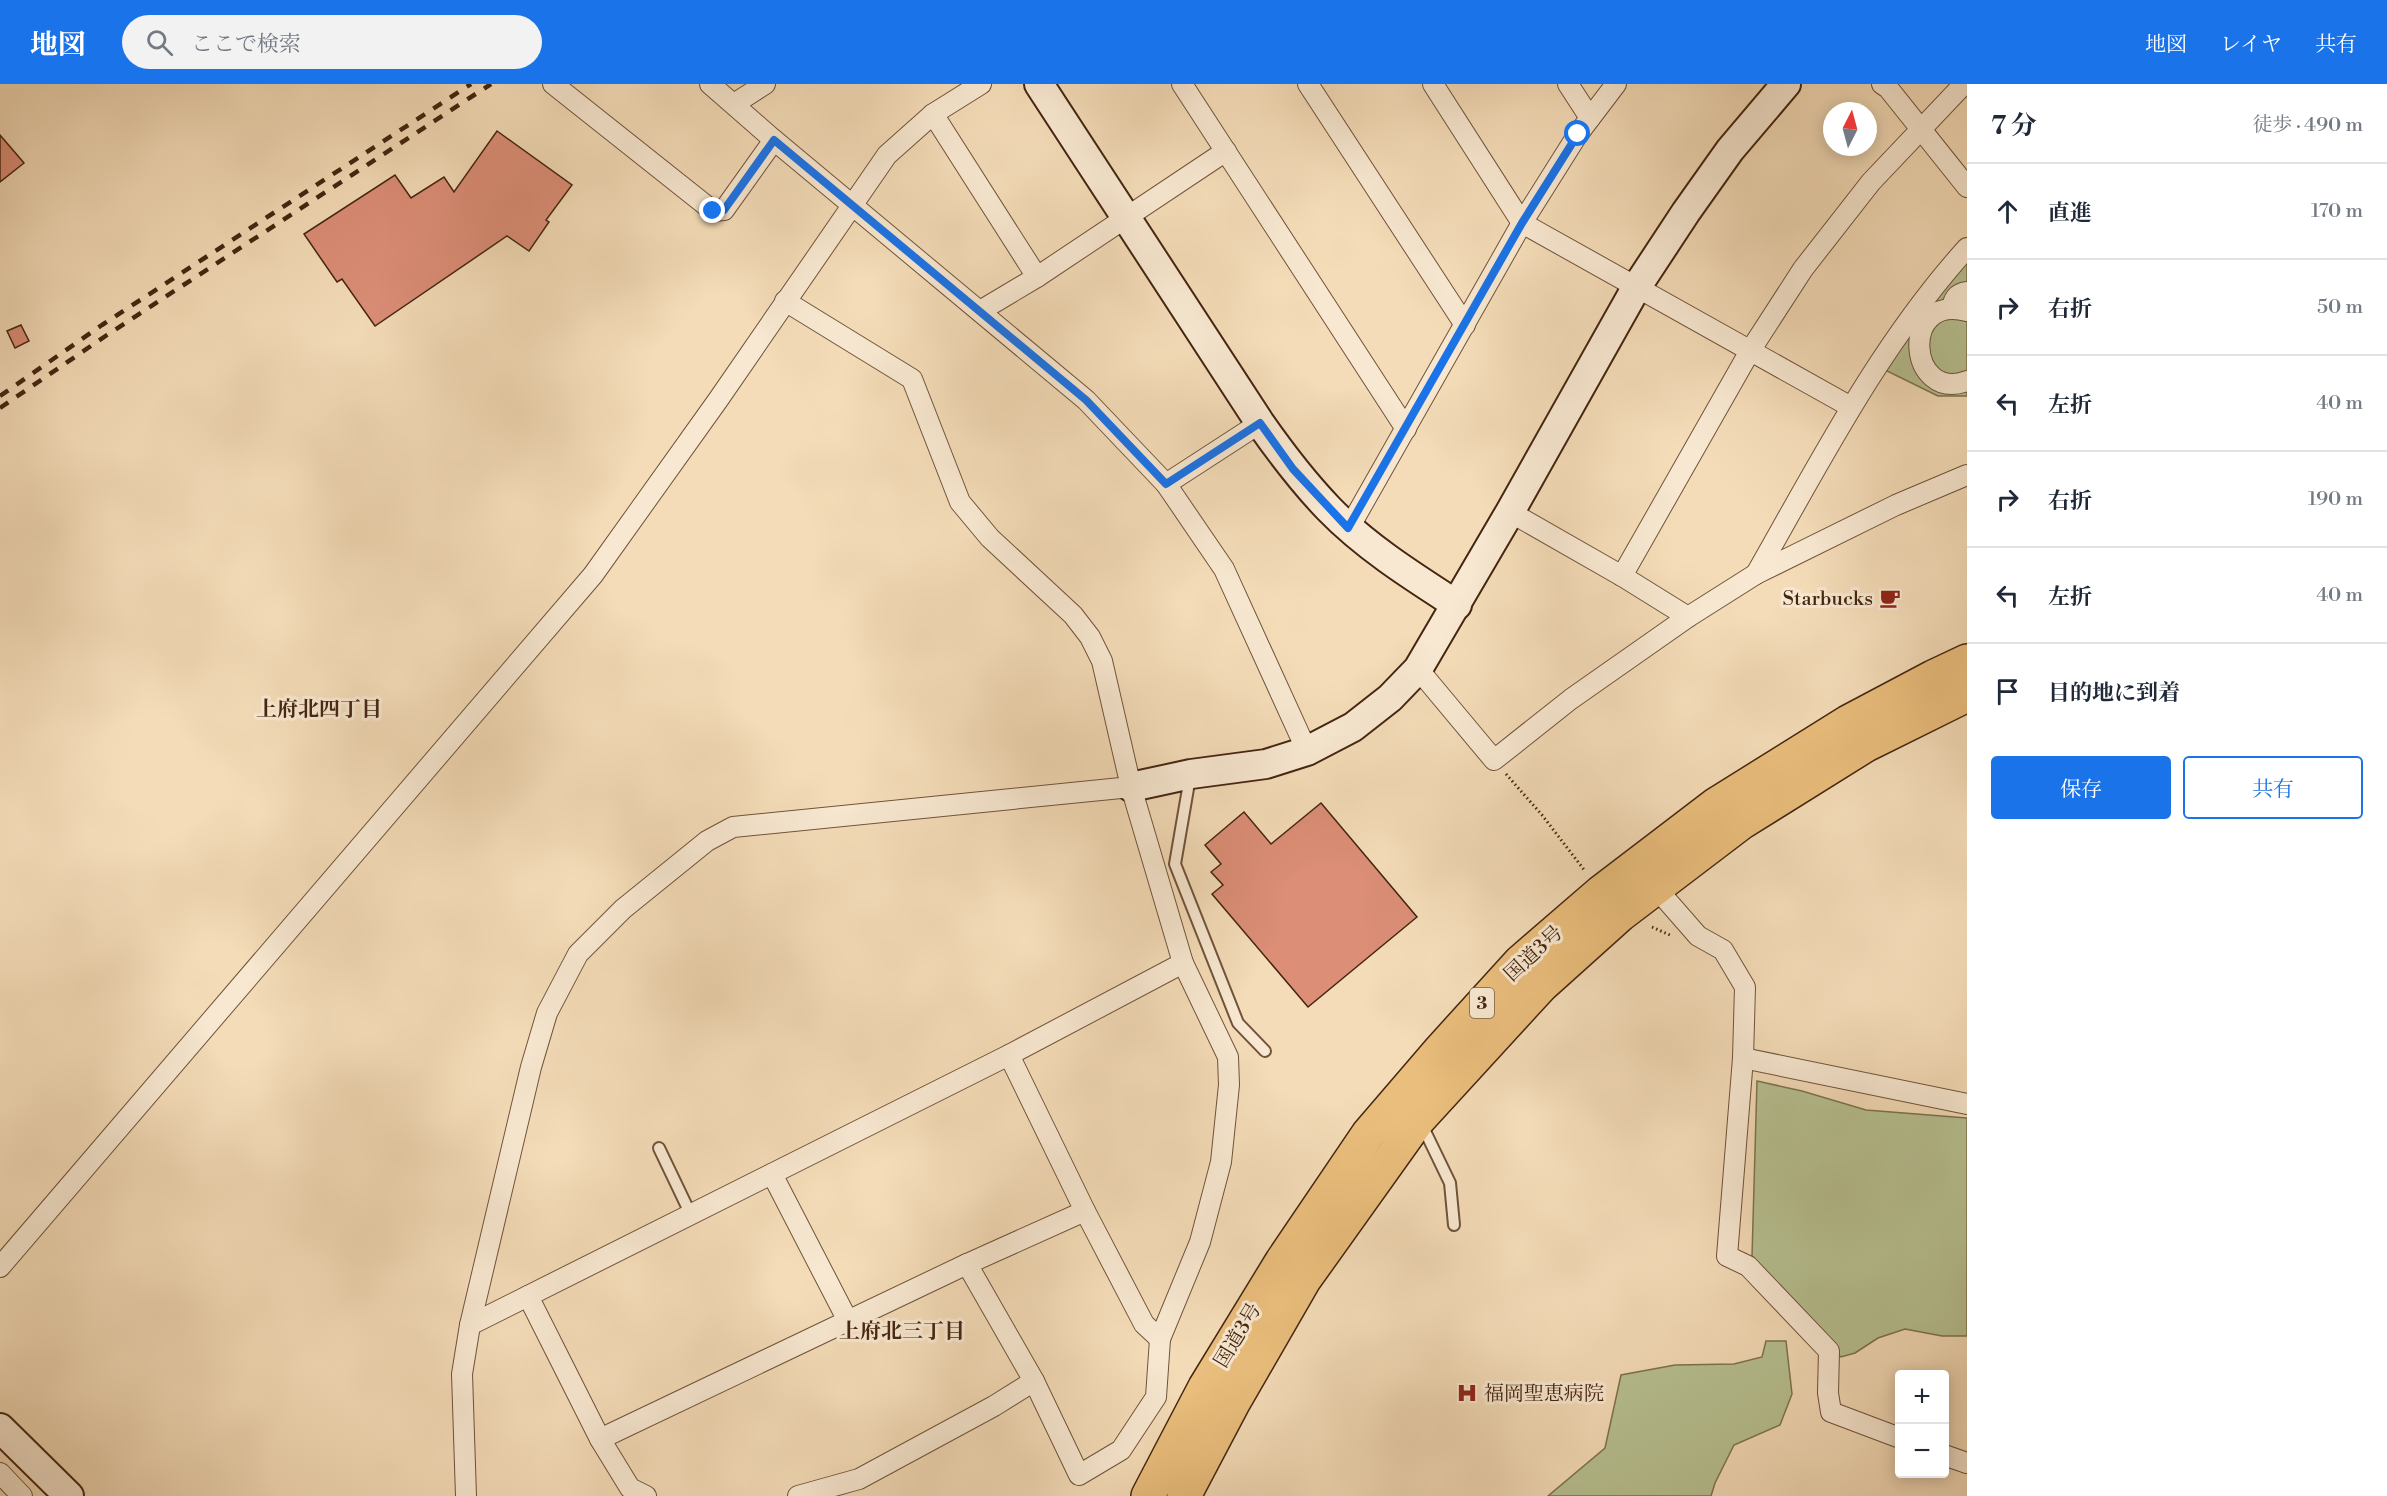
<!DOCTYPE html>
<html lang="ja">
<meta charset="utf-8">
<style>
body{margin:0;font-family:"Libre Bodoni","Noto Serif JP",serif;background:#f2f2f3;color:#1f2937}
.controls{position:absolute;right:18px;bottom:18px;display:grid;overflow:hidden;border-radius:6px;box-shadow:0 3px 15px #0003}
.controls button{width:54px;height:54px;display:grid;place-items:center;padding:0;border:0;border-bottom:2px solid #e0e1e3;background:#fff;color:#1f2937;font:30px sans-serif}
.compass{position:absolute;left:1823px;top:18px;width:54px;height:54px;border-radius:50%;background:#fff;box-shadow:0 3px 15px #0003;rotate:6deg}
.stop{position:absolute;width:18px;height:18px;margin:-14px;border:4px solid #1a73e8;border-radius:50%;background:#fff}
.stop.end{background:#1a73e8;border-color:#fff;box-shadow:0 2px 6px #0008}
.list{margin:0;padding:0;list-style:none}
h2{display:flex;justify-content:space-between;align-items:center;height:78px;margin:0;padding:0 24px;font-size:26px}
h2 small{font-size:20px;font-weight:400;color:#747a83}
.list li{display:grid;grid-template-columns:39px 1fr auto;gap:18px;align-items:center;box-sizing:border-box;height:96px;padding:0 24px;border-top:2px solid #e0e1e3}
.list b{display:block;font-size:22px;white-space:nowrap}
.list em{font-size:20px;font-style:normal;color:#747a83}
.actions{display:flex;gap:12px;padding:18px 24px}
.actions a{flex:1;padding:14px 0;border:2px solid #1a73e8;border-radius:6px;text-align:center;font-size:21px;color:#1a73e8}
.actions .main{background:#1a73e8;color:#fff}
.icon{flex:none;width:33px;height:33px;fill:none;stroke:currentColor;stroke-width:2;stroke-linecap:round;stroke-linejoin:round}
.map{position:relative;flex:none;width:1967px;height:1412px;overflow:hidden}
header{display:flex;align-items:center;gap:36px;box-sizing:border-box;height:84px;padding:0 30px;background:#1a73e8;color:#fff}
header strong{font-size:28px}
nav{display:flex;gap:33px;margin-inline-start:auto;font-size:21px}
.search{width:420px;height:54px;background:#f2f2f3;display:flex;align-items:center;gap:15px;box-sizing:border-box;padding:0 21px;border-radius:33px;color:#747a83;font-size:22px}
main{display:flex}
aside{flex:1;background:#fff}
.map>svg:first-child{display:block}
.green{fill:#b7c192;stroke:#7e7351;stroke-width:1.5}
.building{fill:#dc8e77;stroke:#442510;stroke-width:1.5}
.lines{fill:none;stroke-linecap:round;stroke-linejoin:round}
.lane-casing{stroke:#70533a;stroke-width:14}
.street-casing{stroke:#70533a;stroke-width:22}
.secondary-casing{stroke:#442510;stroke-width:32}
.highway-casing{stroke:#442510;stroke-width:36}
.path{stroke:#442510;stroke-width:3;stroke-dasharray:1.5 3;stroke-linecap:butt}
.lane{stroke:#f8e8d1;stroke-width:10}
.street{stroke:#f8e8d1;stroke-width:20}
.secondary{stroke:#f8e8d1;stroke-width:28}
.highway{stroke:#eabe7c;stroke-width:33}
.rail{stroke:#442510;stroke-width:4.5;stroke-dasharray:10 10;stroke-linecap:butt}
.route{stroke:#1a73e8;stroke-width:8}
.labels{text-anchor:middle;stroke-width:6;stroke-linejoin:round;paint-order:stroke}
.shield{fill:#f8e8d1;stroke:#7a604a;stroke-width:1.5}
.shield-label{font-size:18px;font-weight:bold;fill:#442510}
.poi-label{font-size:20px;fill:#442510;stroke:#f8e8d1;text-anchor:end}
.street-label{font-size:20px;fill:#442510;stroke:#f8e8d1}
.neighbourhood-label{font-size:21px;font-weight:bold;fill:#442510;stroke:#f8e8d1}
</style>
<header>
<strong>地図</strong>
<div class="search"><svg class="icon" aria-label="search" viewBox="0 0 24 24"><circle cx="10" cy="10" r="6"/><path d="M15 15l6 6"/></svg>ここで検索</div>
<nav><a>地図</a><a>レイヤ</a><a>共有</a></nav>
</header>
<main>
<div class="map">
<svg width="1967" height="1412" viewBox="0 0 1967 1412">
<rect width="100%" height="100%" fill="#f4dcb8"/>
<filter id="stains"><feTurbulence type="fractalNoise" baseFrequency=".00333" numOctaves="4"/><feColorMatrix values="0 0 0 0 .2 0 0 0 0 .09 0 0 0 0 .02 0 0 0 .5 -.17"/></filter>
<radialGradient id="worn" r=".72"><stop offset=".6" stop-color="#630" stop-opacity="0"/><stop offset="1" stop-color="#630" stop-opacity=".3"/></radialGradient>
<g class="green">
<path d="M 1967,177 L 1967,312 L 1938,312 L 1885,286 L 1917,238 Z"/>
<path d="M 1757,997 L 1802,1007 L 1866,1026 L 1967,1034 L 1967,1252 L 1942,1252 L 1905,1245 L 1878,1254 L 1855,1269 L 1841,1273 L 1775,1210 L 1752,1172 Z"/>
<path d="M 1766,1257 L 1786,1257 L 1792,1310 L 1780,1341 L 1734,1361 L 1715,1399 L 1711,1412 L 1548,1412 L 1605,1364 L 1621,1291 L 1675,1281 L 1734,1280 L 1762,1273 Z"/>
</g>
<g class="building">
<path d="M 497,47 L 572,101 L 546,136 L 549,138 L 529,167 L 507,152 L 375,242 L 342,195 L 337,198 L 304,150 L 395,91 L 411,114 L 444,93 L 454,108 Z"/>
<path d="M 0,51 L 24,79 L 0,98 Z"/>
<path d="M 21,241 L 29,257 L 15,264 L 7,247 Z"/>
<path d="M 1321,719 L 1417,833 L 1308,923 L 1212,810 L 1223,801 L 1211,788 L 1221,780 L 1205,761 L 1244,728 L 1271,760 Z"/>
</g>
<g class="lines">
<g class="lane-casing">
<g id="lane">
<path d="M 1190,693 L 1175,780 L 1238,939 L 1265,967"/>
<path d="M 1422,1041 L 1450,1099 L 1454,1141"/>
<path d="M 659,1064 L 691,1131"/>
</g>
</g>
<g class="street-casing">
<g id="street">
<path d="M 553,0 L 713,127 L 724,126 L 774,56"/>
<path d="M 710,0 L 774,56 L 1086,316 L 1166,400 L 1224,485 L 1307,667"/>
<path d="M 1182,0 L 1406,345"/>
<path d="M 1308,0 L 1465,241"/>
<path d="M 1433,0 L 1522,139 L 1851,323"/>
<path d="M 1568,0 L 1590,34"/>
<path d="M 1882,0 L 1888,4 L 1967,103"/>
<path d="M 734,20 L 765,0"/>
<path d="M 933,30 L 1037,193"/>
<path d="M 785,217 L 912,295 L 960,418 L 990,454 L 1073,531 L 1090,553 L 1102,577 L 1131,703 L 1183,879 L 1228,973 L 1229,1001 L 1221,1078 L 1200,1158 L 1160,1255 L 1144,1240 L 1085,1127 L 1009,971"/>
<path d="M 1953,225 C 1952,216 1957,209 1967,208"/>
<path d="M 980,227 L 1037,193 L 1226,67"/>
<path d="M 1967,227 C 1899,209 1908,319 1967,297"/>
<path d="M 1166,400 L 1260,339"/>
<path d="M 1510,428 L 1622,492 L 1688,533"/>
<path d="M 1349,444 L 1522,139 L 1578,50 L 1616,0"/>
<path d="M 1756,490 C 1820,378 1880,260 1967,164"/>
<path d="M 1622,492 L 1750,267 L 1803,185 L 1871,98 L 1964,0"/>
<path d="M 1418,585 L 1494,676 L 1571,615 L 1688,533 L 1756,490 L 1896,421 L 1967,391"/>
<path d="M 1656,804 L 1698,852 L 1723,866 L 1745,903 L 1743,974 L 1727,1172 L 1748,1182 L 1829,1267 L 1828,1309 L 1831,1328 L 1900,1354"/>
<path d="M 1743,974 L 1967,1020"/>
<path d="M 772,1090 L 848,1237"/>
<path d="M 0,1183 L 593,491 L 718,316 L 887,71 L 933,30 L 981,0"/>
<path d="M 528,1212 L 600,1355 L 630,1404 L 646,1412"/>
<path d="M 470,1241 L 1009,971 L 1183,879"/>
<path d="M 1034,1297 L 1079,1391 L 1121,1366 L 1156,1313 L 1160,1255"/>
<path d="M 600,1355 L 967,1180 L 1085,1127"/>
<path d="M 1944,1371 L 1967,1379"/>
<path d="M 0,1389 L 22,1412"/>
<path d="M 466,1412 L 462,1290 L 470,1241 L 531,983 L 547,929 L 578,870 L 623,825 L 707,757 L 733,743 L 1131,703"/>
<path d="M 798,1412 L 859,1395 L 994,1322 L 1034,1297 L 967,1180"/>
</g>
</g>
<g class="secondary-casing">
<g id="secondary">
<path d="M 1039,0 L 1260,339 C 1281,369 1303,398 1329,425 C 1366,463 1412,492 1457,521"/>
<path d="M 1131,703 L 1191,690 L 1266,680 L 1307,667 L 1353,643 L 1390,614 L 1418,585 L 1510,428 L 1636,204 L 1686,128 L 1730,66 L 1786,0"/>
<path d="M 0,1344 L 69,1412"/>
</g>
</g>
<g class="highway-casing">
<g id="highway">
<path d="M 1148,1412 L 1205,1303 L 1282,1177 L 1368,1050 L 1441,965 L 1520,878 L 1601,808 L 1715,721 L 1848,638 L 1933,593 L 1967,577"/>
<path d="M 1184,1412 L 1233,1319 L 1304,1196 L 1419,1035 L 1541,902 L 1620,831 L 1741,739 L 1866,661 L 1967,611"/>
</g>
</g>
<g class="path">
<path d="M 1506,690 L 1542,731 L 1585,787"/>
<path d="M 1652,843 L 1672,852"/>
</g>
<use href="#lane" class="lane"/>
<use href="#street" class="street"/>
<use href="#secondary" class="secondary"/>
<use href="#highway" class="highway"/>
<g class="rail">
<path d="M 0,312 L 102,241 L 471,0"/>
<path d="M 0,324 L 107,251 L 491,0"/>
</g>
</g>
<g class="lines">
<path class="route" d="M 713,127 L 724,126 L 774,56 L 1086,316 L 1166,400 L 1260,339 L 1293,385 L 1348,444 L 1522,139 L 1578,50"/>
</g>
<defs>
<g id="cafe-bare" transform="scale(1.62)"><path d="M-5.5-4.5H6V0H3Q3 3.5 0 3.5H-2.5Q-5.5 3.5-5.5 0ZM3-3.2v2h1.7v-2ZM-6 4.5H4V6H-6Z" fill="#8f2418" stroke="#f8e8d1" stroke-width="2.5" paint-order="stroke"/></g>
<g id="hospital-bare" transform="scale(1.62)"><path d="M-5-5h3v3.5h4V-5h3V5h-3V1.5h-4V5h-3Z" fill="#8f2418" stroke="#f8e8d1" stroke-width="2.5" paint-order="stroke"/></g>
</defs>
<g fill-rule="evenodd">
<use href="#cafe-bare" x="1890" y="514"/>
<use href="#hospital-bare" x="1467" y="1309"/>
</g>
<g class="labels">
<rect class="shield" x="1470" y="904" width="24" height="30" rx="4.5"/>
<g class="shield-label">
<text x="1482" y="925">3</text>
</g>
<g class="poi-label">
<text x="1873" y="521">Starbucks</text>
<text x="1484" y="1316" text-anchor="start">福岡聖恵病院</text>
</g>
<g class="street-label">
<text transform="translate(1533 869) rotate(-43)" y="7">国道3号</text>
<text transform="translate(1237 1251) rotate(-59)" y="7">国道3号</text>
</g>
<g class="neighbourhood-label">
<text x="319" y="632">上府北四丁目</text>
<text x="902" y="1254">上府北三丁目</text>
</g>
</g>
<rect width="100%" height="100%" filter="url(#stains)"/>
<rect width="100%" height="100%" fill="url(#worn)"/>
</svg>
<div class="controls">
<button>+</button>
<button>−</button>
</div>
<svg class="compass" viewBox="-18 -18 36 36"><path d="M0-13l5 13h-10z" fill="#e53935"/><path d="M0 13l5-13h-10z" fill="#747a83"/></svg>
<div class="stop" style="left:1578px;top:50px"></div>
<div class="stop end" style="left:713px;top:127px"></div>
</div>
<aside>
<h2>7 分<small>徒歩 · 490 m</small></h2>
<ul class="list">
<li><svg class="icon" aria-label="ahead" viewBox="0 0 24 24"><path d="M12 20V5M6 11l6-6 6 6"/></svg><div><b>直進</b></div><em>170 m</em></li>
<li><svg class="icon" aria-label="right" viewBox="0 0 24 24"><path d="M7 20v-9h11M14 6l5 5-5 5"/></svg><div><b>右折</b></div><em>50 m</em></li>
<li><svg class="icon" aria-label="left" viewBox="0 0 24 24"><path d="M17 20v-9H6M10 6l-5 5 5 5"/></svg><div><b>左折</b></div><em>40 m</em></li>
<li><svg class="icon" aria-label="right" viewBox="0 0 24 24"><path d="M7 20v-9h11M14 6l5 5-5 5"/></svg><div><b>右折</b></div><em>190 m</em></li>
<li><svg class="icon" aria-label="left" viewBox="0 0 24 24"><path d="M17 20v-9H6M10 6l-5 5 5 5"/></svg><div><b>左折</b></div><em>40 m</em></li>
<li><svg class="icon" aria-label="arrive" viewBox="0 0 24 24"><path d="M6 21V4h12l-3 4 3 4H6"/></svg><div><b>目的地に到着</b></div></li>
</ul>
<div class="actions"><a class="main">保存</a><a>共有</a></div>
</aside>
</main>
